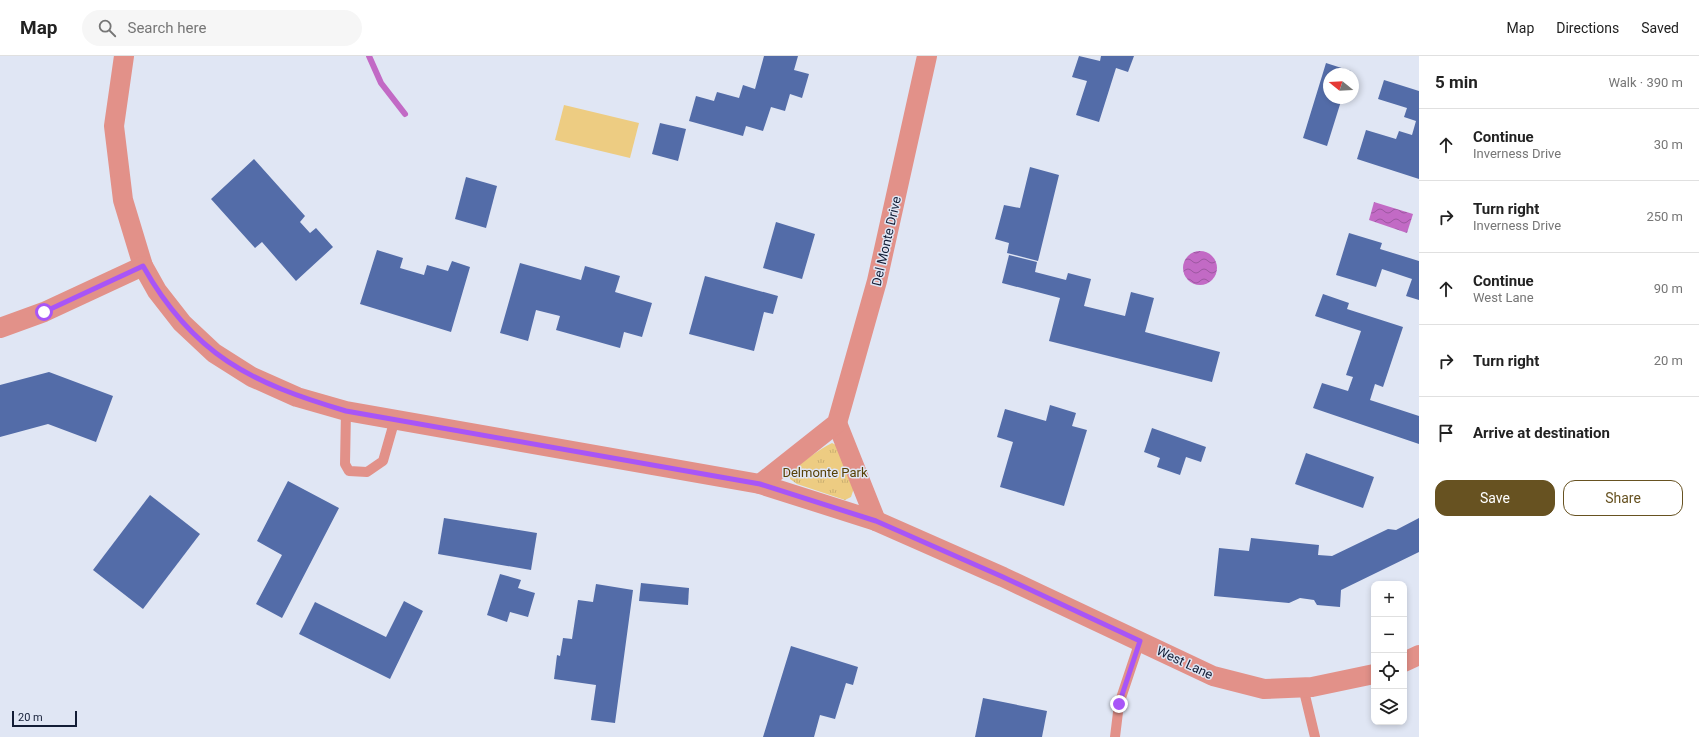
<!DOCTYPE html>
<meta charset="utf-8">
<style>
body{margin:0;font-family:Roboto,sans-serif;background:#f6f6f6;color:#222}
.controls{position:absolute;right:12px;bottom:12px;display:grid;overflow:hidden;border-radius:8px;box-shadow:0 2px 6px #0003}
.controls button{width:36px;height:36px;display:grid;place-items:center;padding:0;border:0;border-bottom:1px solid #e0e0e0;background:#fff;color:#222;font:20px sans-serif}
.compass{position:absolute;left:1323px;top:12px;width:36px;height:36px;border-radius:50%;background:#fff;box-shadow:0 2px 6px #0003;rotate:288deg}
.scale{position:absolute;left:12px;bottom:10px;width:65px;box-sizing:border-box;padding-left:4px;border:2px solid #131d36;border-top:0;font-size:11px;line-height:14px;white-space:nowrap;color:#131d36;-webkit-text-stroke:3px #e0e6f4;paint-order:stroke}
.stop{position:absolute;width:12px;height:12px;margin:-9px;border:3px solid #a855f7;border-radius:50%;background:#fff}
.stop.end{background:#a855f7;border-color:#fff;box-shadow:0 1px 4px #0008}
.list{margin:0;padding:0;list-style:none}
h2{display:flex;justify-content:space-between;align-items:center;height:52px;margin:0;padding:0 16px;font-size:17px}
h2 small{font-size:13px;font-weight:400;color:#767676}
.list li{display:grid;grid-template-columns:26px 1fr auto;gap:12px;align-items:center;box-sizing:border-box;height:72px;padding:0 16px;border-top:1px solid #e0e0e0}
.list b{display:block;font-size:15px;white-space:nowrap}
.list p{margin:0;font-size:13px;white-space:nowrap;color:#767676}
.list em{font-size:13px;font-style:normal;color:#767676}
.actions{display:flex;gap:8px;padding:12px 16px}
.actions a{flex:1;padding:9px 0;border:1px solid #675221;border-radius:12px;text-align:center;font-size:14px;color:#675221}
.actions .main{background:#675221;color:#fff}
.icon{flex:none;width:22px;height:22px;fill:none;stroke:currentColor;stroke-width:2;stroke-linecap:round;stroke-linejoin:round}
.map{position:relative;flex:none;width:1419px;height:681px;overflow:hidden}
header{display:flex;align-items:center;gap:24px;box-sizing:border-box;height:56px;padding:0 20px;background:#fff;border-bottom:1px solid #e0e0e0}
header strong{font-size:19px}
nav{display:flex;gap:22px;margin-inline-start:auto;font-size:14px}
.search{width:280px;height:36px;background:#f6f6f6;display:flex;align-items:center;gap:10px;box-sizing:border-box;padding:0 14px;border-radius:22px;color:#767676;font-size:15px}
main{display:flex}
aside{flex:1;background:#fff}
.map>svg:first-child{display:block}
.grass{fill:#edcc82}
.park{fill:url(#park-tufts)}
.water{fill:url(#water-waves)}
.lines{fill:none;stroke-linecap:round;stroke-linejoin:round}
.stream{stroke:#c26ac5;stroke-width:6}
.building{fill:#536ca8}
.service{stroke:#e29189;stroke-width:10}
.minor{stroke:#e29189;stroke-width:20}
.route{stroke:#a855f7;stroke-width:5}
.labels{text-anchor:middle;stroke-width:3;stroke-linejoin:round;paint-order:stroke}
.street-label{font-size:13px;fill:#131d36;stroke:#e0e6f4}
.park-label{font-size:13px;fill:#574106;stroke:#e0e6f4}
</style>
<header>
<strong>Map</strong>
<div class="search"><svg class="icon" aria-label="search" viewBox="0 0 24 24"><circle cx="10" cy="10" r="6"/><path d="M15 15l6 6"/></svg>Search here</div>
<nav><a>Map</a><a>Directions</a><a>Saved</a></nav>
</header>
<main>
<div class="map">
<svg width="1419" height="681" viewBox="0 0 1419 681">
<defs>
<pattern id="park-tufts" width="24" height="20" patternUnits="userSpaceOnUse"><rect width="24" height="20" fill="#edcc82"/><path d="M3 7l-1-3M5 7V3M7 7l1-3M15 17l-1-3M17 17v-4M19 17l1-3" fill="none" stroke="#caaf71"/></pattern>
<pattern id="water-waves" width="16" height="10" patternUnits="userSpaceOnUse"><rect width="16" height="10" fill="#c26ac5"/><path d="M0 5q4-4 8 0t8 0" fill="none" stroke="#9c57a1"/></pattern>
</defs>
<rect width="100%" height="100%" fill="#e0e6f4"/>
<path class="grass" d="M 564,49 L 639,67 L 630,102 L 555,84 Z"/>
<path class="park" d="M 832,387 L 838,390 L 854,432 L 851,441 L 845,444 L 797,428 L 790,423 L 792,412 C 806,404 818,394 832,387 Z"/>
<g class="water">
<path d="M 1374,146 L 1413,158 L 1407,177 L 1369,164 Z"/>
<circle cx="1200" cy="212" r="17"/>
</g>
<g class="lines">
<path class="stream" d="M 369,0 L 381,27 L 405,58"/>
</g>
<g class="building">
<path d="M 764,0 L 798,0 L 794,14 L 809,18 L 802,42 L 790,38 L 785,55 L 771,51 L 763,75 L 746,70 L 743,80 L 689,65 L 696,40 L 714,45 L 717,36 L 739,42 L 743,29 L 755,33 Z"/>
<path d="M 1079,0 L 1100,5 L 1101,0 L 1134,0 L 1128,16 L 1116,12 L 1099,66 L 1076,59 L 1087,25 L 1072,21 Z"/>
<path d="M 1326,7 L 1351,15 L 1350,18 L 1329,18 L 1329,42 L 1342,42 L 1327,90 L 1303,82 Z"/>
<path d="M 1384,24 L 1419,35 L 1419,123 L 1357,103 L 1366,74 L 1396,83 L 1399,75 L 1412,79 L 1416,65 L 1404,61 L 1407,52 L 1378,43 Z"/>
<path d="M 660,67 L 686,73 L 678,105 L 652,98 Z"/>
<path d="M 254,103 L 305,160 L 300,166 L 310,177 L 316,172 L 333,191 L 296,225 L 262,186 L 255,192 L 211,143 Z"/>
<path d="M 1030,111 L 1059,119 L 1038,205 L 1007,197 L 1009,187 L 995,183 L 1004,149 L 1020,152 Z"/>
<path d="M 466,121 L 497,130 L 486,172 L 455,163 Z"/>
<path d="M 776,166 L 815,178 L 802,223 L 763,212 Z"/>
<path d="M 1349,177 L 1382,187 L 1380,193 L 1419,205 L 1419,244 L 1406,240 L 1412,223 L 1382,213 L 1376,231 L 1336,219 Z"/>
<path d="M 377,194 L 403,202 L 400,212 L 424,219 L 427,209 L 448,215 L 452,205 L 470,211 L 451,276 L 360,248 Z"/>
<path d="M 1009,199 L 1037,206 L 1035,216 L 1066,224 L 1068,217 L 1091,223 L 1084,250 L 1125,260 L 1131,236 L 1154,242 L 1145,276 L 1220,296 L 1212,326 L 1049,285 L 1060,242 L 1002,227 Z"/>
<path d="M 520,207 L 581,224 L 585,210 L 620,220 L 615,236 L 652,247 L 642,281 L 624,276 L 620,292 L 556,274 L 560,260 L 536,254 L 528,285 L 500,277 Z"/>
<path d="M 705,220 L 778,240 L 773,258 L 764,256 L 754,295 L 689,278 Z"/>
<path d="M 1323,238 L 1349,247 L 1347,253 L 1403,271 L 1383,331 L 1375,328 L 1370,344 L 1419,360 L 1419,388 L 1313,352 L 1322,327 L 1348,335 L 1353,321 L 1346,319 L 1361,275 L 1315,260 Z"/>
<path d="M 49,316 L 113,340 L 96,386 L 48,368 L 0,381 L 0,329 Z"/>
<path d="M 1050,349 L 1076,357 L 1072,370 L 1087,374 L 1064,450 L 1000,431 L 1013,386 L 997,381 L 1005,353 L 1046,365 Z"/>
<path d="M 1152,372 L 1206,391 L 1201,406 L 1186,401 L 1180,419 L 1157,411 L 1160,402 L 1144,396 Z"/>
<path d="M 1306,397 L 1374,421 L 1363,452 L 1295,428 Z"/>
<path d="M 288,425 L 339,452 L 282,562 L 256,548 L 282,499 L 257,485 Z"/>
<path d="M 150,439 L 200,478 L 143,553 L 93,514 Z"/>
<path d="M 444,462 L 537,477 L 531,514 L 438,498 Z"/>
<path d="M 1419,462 L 1419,496 L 1341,534 L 1340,551 L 1317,549 L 1314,544 L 1300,542 L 1289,547 L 1214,540 L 1219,492 L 1249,495 L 1251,482 L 1319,489 L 1318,499 L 1332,500 L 1388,473 L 1396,474 Z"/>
<path d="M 500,518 L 521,524 L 518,532 L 535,537 L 528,561 L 510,556 L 507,566 L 487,559 Z"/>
<path d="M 641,527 L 689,532 L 688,549 L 639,545 Z"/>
<path d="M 596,528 L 633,534 L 615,667 L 591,664 L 596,629 L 554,623 L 557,599 L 560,600 L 563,582 L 572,583 L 578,544 L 593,546 Z"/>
<path d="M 404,545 L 423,555 L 390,623 L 299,578 L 315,546 L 386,581 Z"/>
<path d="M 791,590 L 858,611 L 853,629 L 846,627 L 835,663 L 820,659 L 814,681 L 763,681 Z"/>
<path d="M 983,642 L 1047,655 L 1042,681 L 975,681 Z"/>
</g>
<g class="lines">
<g class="service">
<path d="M 346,355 L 345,408 L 349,415 L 367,416 L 383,405 L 395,363"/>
<path d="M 1303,631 L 1315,681"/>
<path d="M 1115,681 L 1119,648 L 1140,585"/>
</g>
<g class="minor">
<path d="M 124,0 L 114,70 L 123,144 L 143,210 L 157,235 L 182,267 L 214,297 L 252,321 L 297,341 L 346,355 L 760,428 L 876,465 L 1003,521 L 1213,620 L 1264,633 L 1312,631 L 1374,618"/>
<path d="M 0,272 L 44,256 L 143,210"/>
<path d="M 837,367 L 876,465"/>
<path d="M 760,428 L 837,367 L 877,225 L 927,0"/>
<path d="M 1404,606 L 1419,599"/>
</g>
</g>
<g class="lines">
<path class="route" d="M 44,256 L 143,210 C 193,299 251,327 346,355 L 760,428 L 876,465 L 1003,521 L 1140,585 L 1119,648"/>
</g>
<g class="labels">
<g class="street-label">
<text transform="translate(886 185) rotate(-77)" y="5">Del Monte Drive</text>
<text transform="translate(1185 606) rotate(25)" y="5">West Lane</text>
</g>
<g class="park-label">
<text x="825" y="421">Delmonte Park</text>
</g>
</g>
</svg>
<div class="controls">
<button>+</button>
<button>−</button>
<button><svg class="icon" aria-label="locate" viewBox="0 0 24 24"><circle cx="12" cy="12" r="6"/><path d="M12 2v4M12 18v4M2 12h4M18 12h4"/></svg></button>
<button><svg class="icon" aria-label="layers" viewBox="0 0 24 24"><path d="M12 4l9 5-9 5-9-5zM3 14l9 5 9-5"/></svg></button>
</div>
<svg class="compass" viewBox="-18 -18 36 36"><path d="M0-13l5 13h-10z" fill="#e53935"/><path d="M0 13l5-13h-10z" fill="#767676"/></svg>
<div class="scale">20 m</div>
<div class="stop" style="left:44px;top:256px"></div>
<div class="stop end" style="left:1119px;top:648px"></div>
</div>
<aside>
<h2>5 min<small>Walk · 390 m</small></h2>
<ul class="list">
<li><svg class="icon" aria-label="ahead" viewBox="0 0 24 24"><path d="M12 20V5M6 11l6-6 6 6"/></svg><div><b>Continue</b><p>Inverness Drive</p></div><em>30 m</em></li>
<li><svg class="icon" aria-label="right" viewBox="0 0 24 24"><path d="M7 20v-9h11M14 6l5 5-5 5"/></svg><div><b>Turn right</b><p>Inverness Drive</p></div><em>250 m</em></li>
<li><svg class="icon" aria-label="ahead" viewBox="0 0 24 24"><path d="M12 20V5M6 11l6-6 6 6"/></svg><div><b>Continue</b><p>West Lane</p></div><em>90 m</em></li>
<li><svg class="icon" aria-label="right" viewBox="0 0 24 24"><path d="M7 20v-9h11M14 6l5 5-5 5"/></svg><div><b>Turn right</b></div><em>20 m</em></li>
<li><svg class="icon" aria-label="arrive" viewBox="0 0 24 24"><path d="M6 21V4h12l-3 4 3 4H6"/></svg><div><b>Arrive at destination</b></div></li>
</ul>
<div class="actions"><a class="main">Save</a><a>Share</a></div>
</aside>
</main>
